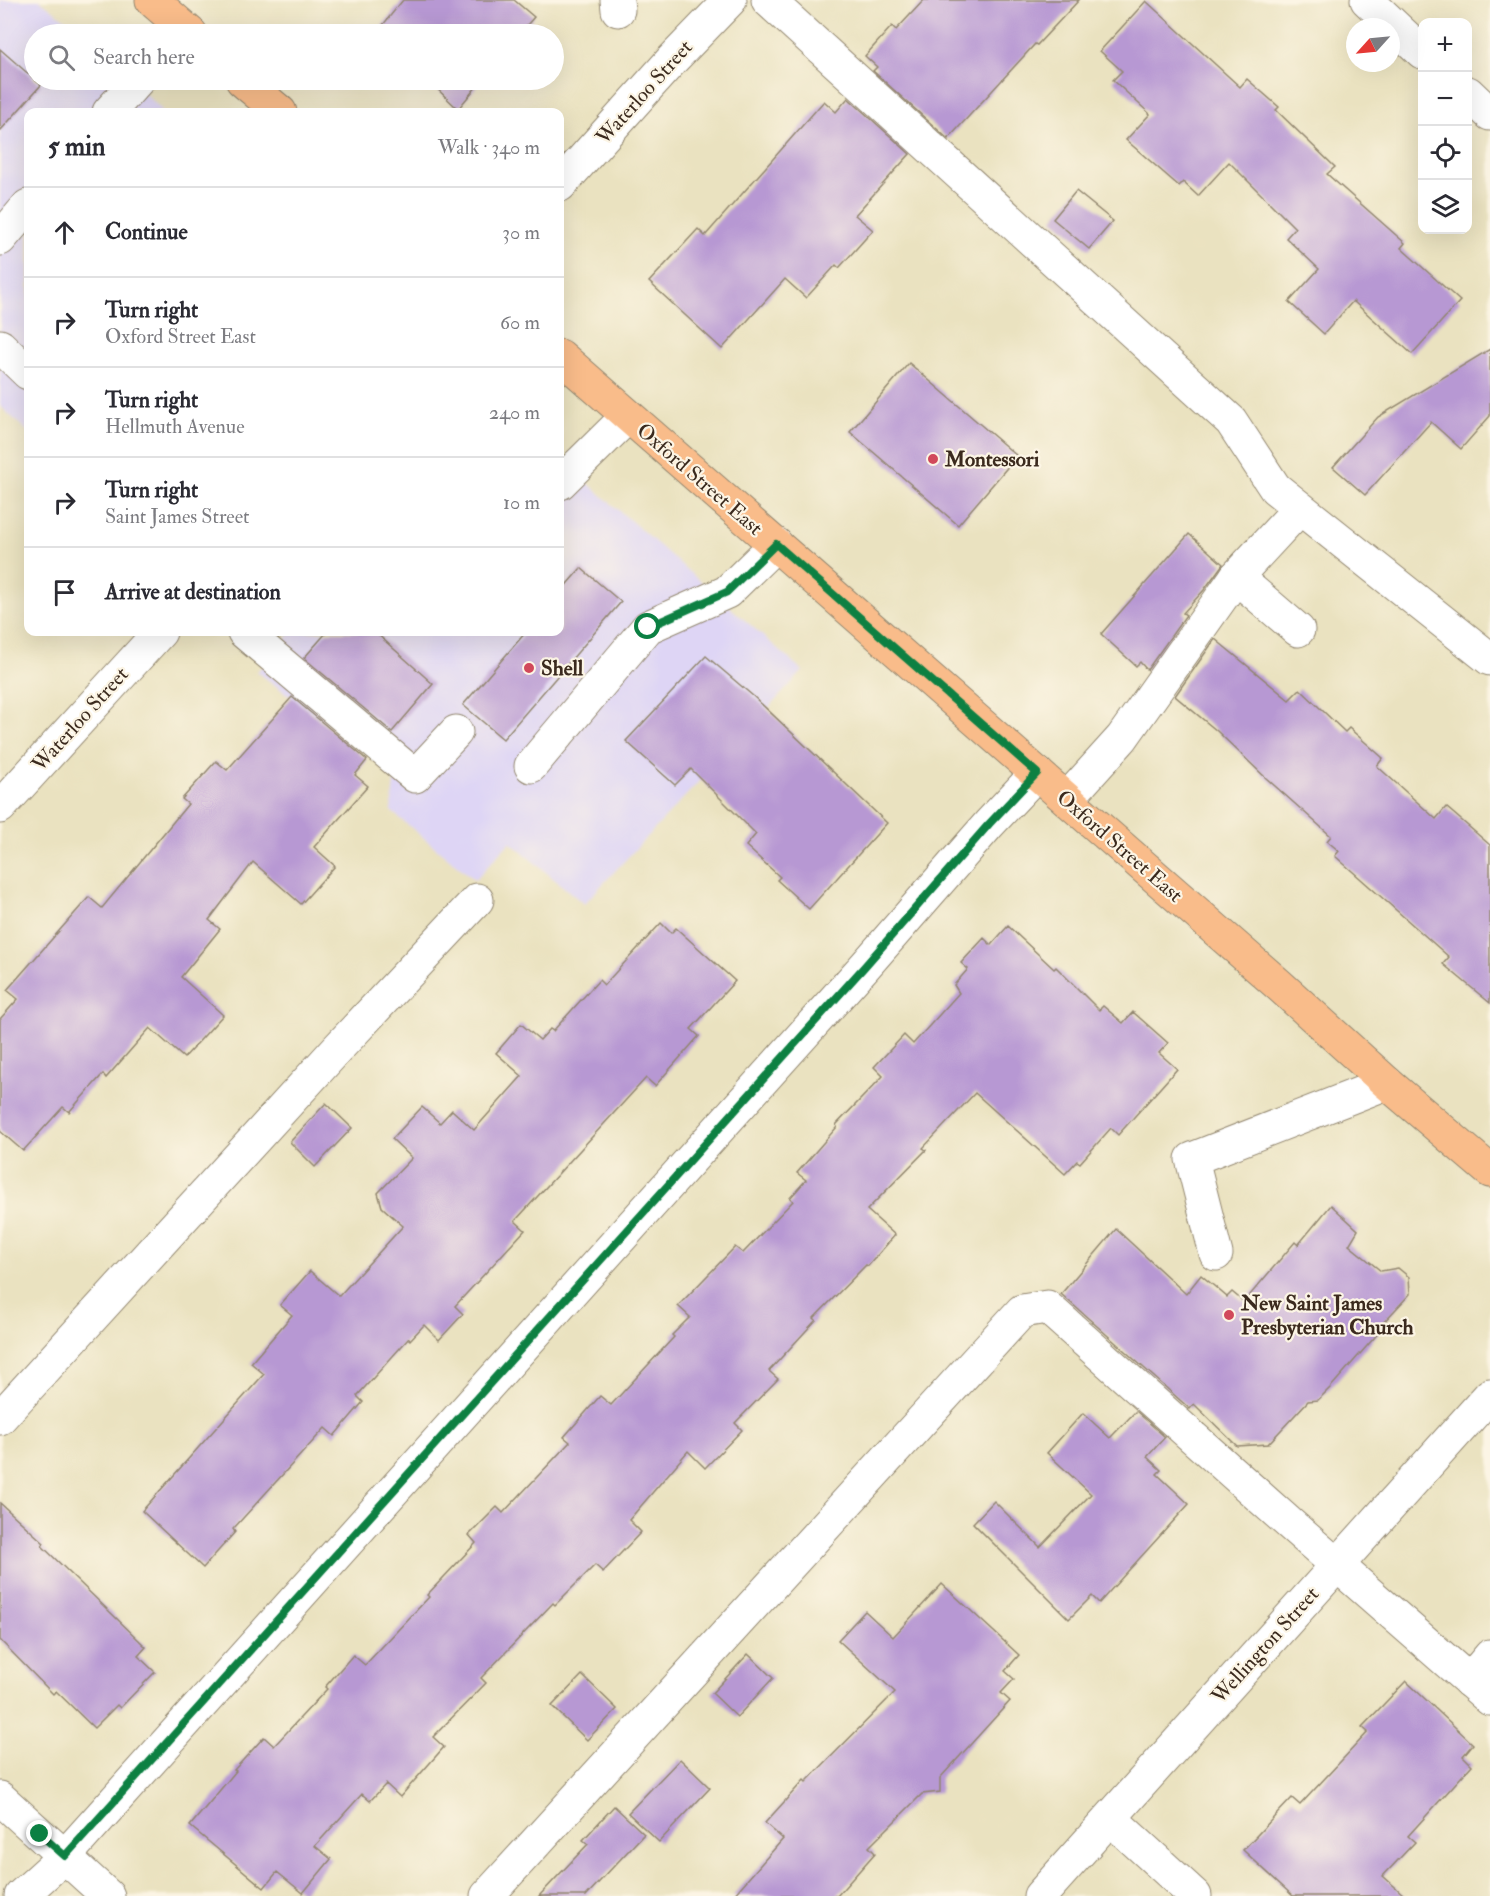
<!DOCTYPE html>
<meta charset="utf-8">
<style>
body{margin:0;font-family:"IM FELL Double Pica",serif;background:#f2f2f3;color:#2b2b33}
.controls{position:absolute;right:18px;top:18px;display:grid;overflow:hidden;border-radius:12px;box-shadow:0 6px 24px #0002}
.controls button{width:54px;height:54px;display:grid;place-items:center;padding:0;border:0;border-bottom:2px solid #e1e1e2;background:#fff;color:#2b2b33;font:30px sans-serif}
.compass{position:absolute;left:1346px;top:18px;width:54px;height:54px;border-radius:50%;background:#fff;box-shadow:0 6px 24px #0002;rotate:243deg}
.stop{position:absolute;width:18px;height:18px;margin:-14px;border:4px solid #0b8043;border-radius:50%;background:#fff}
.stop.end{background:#0b8043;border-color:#fff;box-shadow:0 2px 6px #0008}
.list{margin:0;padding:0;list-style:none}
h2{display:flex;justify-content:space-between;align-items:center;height:78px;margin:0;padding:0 24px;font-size:26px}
h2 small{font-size:20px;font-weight:400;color:#7c7c81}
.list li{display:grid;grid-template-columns:39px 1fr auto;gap:18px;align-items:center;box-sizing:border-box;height:90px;padding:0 24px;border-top:2px solid #e1e1e2}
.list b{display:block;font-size:22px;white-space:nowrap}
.list p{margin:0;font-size:20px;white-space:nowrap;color:#7c7c81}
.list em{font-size:20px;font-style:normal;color:#7c7c81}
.icon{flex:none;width:33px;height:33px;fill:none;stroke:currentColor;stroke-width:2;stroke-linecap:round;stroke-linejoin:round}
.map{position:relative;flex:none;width:1490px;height:1896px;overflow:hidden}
.search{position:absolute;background:#fff;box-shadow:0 6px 24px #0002;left:24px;top:24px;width:540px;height:66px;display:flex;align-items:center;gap:15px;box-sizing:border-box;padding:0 21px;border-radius:33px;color:#7c7c81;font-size:22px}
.panel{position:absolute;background:#fff;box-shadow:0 6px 24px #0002;left:24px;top:108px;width:540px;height:528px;border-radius:12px}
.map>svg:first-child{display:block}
.built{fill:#ded5f5}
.building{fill:#b798d3}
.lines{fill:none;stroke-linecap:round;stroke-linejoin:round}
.minor-casing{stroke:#92866f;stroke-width:35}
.major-casing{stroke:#92866f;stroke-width:35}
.minor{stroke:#fff;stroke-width:33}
.major{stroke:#f9bc8a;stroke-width:33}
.route{stroke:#0b8043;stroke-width:8}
.poi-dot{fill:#d1495b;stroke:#fcf5e5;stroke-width:2}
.labels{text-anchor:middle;stroke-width:4.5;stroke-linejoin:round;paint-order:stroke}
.street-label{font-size:21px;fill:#3b2a1e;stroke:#fcf5e5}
.poi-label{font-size:21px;font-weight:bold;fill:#3b2a1e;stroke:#fcf5e5;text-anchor:start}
</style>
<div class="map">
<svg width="1490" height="1896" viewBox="0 0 1490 1896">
<rect width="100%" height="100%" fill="#fcf5e5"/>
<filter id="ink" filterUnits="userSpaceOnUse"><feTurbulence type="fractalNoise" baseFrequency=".0167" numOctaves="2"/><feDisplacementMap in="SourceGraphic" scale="12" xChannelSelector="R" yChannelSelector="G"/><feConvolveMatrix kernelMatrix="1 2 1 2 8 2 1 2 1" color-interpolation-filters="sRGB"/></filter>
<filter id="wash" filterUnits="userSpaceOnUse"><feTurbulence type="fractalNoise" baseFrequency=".008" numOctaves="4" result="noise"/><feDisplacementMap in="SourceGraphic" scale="24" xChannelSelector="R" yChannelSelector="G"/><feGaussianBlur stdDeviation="1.35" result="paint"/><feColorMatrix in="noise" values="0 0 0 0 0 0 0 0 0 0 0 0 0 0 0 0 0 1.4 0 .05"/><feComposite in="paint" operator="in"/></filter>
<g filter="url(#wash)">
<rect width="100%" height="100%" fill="#eae2c0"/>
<g class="built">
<path d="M 0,0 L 40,0 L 85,34 L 34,34 L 34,80 L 131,80 L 164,112 L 28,112 L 28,432 L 0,406 Z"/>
<path d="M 560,459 L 803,671 L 584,904 L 510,842 L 475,880 L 391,811 L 395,773 L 257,672 L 292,632 L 560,632 Z"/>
</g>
<g id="blocks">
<g class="building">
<path d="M 403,0 L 514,0 L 534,17 L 519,34 L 382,34 L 378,31 Z"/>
<path d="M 924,0 L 1079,0 L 1037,45 L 1035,44 L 948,139 L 873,71 L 877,67 L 865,56 L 892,26 L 896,30 Z"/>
<path d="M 1146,1 L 1240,87 L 1247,79 L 1279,107 L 1276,110 L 1335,167 L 1327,174 L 1405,243 L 1401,248 L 1460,301 L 1412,354 L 1353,301 L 1324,334 L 1289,302 L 1319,269 L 1286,238 L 1295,228 L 1229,162 L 1198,196 L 1183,182 L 1179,186 L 1126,140 L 1150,114 L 1113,80 L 1122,71 L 1100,51 Z"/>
<path d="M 0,49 L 41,85 L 0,131 Z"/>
<path d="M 428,80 L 482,80 L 458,109 Z"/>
<path d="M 848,98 L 910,154 L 855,215 L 873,230 L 839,268 L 836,265 L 806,298 L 785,279 L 722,349 L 649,282 L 698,229 L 705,236 L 824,101 L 836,112 Z"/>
<path d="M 1076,191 L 1113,221 L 1089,249 L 1053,219 Z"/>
<path d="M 1490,349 L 1490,416 L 1461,449 L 1431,422 L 1365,495 L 1333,467 L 1378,417 Z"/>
<path d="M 909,363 L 1017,456 L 958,525 L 850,432 Z"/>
<path d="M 1189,534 L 1223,564 L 1204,590 L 1183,613 L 1186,615 L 1147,670 L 1140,662 L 1136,666 L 1101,634 Z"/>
<path d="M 581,568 L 621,602 L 503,739 L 463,705 L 526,632 L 560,632 L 560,592 Z"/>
<path d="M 327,632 L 375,632 L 433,684 L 392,732 L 304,658 Z"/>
<path d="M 1215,639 L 1289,700 L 1300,689 L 1345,732 L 1349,728 L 1383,758 L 1377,766 L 1436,819 L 1446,807 L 1490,845 L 1490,1003 L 1443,964 L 1449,957 L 1335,856 L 1339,851 L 1327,841 L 1331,836 L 1266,778 L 1217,731 L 1175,696 Z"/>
<path d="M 706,656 L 753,696 L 887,823 L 809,909 L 777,880 L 780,877 L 746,846 L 756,834 L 691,769 L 675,785 L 626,741 Z"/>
<path d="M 292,697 L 367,760 L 355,775 L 368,786 L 314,847 L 335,866 L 301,904 L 253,862 L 209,920 L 220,929 L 181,977 L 223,1015 L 184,1058 L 150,1028 L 106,1078 L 103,1074 L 69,1112 L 63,1107 L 23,1151 L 0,1131 L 0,1019 L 18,999 L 7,990 L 89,897 L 102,908 L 188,804 L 182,799 L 216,761 L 227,770 Z"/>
<path d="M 661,923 L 671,933 L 676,928 L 735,981 L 691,1029 L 699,1036 L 655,1086 L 646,1078 L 515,1221 L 525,1230 L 455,1306 L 463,1314 L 439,1340 L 424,1325 L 410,1340 L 409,1338 L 357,1396 L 363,1402 L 334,1436 L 325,1428 L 233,1529 L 235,1532 L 203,1568 L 142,1511 L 264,1374 L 251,1363 L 292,1315 L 280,1305 L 310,1271 L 339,1296 L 403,1226 L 382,1207 L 378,1193 L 412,1158 L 392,1139 L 422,1107 L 440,1123 L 452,1110 L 474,1130 L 522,1076 L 496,1053 L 521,1024 L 540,1040 L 550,1029 L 553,1031 L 599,980 L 604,985 Z"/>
<path d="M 1008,926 L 1054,969 L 1056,967 L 1099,1010 L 1103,1006 L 1123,1023 L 1133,1012 L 1168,1043 L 1159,1053 L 1177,1069 L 1118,1135 L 1111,1128 L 1080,1163 L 1077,1161 L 1065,1174 L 975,1093 L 923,1148 L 926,1150 L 867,1210 L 895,1235 L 868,1266 L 866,1265 L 814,1318 L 816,1320 L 769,1371 L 778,1379 L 735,1423 L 742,1430 L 705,1468 L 688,1451 L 629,1520 L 641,1532 L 603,1572 L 595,1565 L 555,1605 L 553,1603 L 481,1678 L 486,1683 L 433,1737 L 444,1747 L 400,1797 L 386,1784 L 370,1801 L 362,1794 L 315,1846 L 331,1859 L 303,1893 L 277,1872 L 264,1888 L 190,1826 L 236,1771 L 234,1770 L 264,1737 L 274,1746 L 327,1689 L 325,1687 L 353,1655 L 365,1665 L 429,1597 L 427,1595 L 476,1543 L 469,1535 L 497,1507 L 503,1513 L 570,1442 L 564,1437 L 600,1396 L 611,1405 L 674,1337 L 672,1335 L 690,1317 L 678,1306 L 735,1247 L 743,1253 L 793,1201 L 790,1198 L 806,1180 L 797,1173 L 837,1127 L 836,1125 L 883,1076 L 874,1067 L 904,1035 L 913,1044 L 959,993 L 954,985 L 968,969 L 961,963 L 984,938 L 991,945 Z"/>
<path d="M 326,1103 L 352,1128 L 315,1167 L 290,1142 Z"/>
<path d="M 1331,1205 L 1358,1230 L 1349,1245 L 1381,1271 L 1398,1268 L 1409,1277 L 1410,1294 L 1380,1326 L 1382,1329 L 1330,1388 L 1318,1400 L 1308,1401 L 1268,1444 L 1237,1446 L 1194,1404 L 1190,1409 L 1061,1294 L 1116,1229 L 1186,1294 L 1201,1275 L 1227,1297 L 1232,1292 L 1244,1302 L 1295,1242 L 1298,1245 Z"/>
<path d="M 1136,1411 L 1165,1437 L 1147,1457 L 1161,1470 L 1157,1474 L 1189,1504 L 1099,1603 L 1092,1596 L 1069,1619 L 973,1523 L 994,1501 L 1040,1547 L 1091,1494 L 1047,1453 L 1083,1413 L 1110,1438 Z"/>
<path d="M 0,1503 L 44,1543 L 42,1546 L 146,1647 L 138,1656 L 155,1672 L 120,1708 L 117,1705 L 94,1728 L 56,1691 L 53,1694 L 0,1640 Z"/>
<path d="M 942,1584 L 1019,1655 L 1005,1671 L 1014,1679 L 1001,1693 L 1010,1701 L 940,1778 L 940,1792 L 922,1794 L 869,1847 L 875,1853 L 837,1896 L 733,1896 L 783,1839 L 765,1823 L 804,1780 L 806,1782 L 895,1692 L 838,1640 L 865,1611 L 893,1637 Z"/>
<path d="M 748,1654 L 773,1678 L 737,1717 L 712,1693 Z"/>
<path d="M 582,1675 L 617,1709 L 587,1740 L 552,1706 Z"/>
<path d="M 1406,1681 L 1473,1744 L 1463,1756 L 1472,1765 L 1408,1836 L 1415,1842 L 1383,1876 L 1405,1896 L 1293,1896 L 1243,1850 L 1292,1798 L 1300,1805 L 1368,1732 L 1362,1727 Z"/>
<path d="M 680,1759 L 710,1788 L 659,1842 L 628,1813 Z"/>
<path d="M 614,1806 L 644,1834 L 586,1896 L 539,1896 L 588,1844 L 583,1840 Z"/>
</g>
</g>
</g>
<g filter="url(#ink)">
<use href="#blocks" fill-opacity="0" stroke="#92866f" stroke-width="1.5"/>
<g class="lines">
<g class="minor-casing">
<g id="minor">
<path d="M 617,0 L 618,10"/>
<path d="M 768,0 L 1231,421 L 1275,488 L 1490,659"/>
<path d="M 1367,0 L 1422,52"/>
<path d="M 1468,93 L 1490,114"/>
<path d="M 109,112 L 138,80"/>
<path d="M 560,185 L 672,60 L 730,0"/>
<path d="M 0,239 L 28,206"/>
<path d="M 0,346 L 28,373"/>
<path d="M 560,483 L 628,416"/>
<path d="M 1236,577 L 1298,630"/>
<path d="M 244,632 L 415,776 L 456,732"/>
<path d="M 531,766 L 648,627 L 727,592 L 776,544"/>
<path d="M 1067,799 L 1122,738 L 1236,577 L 1299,509"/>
<path d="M 0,807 L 160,632"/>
<path d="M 1216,1254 L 1192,1159 L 1387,1083"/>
<path d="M 0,1418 L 338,1048 L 477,900"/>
<path d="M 1469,1681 L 1490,1656"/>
<path d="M 0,1798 L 108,1896"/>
<path d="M 1111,1819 L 1195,1896"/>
<path d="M 21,1896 L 65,1856 L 865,966 L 989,824 L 1037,773"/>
<path d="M 487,1896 L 1022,1311 L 1047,1307 L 1289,1523 L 1490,1699"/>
<path d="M 1040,1896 L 1490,1395"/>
</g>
</g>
<g class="major-casing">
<g id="major">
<path d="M 152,0 L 191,34"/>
<path d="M 242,80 L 280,112"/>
<path d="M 560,356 L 1279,985 L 1387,1083 L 1490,1171"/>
</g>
</g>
<use href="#minor" class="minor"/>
<use href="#major" class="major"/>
</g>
</g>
<g class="lines" filter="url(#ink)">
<path class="route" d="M 40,1834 L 65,1856 L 865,966 L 989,824 L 1037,773 L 776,544 L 727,592 L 648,627"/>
</g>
<g class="poi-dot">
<circle cx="933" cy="459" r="6"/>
<circle cx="529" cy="668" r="6"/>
<circle cx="1229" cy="1315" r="6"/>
</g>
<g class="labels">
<g class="street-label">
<text transform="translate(644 92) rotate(-48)" y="7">Waterloo Street</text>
<text transform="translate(700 479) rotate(41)" y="7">Oxford Street East</text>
<text transform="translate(80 719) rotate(-48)" y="7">Waterloo Street</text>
<text transform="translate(1120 846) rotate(41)" y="7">Oxford Street East</text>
<text transform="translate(1265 1645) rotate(-48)" y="7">Wellington Street</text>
</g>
<g class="poi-label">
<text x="945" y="466">Montessori</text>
<text x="541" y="675">Shell</text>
<text x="1241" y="1310">New Saint James<tspan x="1241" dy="24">Presbyterian Church</tspan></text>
</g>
</g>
</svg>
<div class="controls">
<button>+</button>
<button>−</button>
<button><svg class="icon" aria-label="locate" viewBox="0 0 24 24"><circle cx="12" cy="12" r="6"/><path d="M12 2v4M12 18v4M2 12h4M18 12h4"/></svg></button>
<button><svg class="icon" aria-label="layers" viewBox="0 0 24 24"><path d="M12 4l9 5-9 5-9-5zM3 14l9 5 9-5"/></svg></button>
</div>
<svg class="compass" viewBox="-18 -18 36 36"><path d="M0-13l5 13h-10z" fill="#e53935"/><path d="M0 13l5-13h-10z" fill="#7c7c81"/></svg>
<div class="stop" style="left:648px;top:627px"></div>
<div class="stop end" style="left:40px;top:1834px"></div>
<div class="search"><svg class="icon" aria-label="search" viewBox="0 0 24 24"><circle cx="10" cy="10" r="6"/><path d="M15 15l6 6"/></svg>Search here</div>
<section class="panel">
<h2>5 min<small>Walk · 340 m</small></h2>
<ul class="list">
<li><svg class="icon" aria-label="ahead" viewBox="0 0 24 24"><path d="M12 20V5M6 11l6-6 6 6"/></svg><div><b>Continue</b></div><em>30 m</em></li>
<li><svg class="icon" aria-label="right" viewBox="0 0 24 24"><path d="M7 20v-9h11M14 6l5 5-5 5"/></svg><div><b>Turn right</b><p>Oxford Street East</p></div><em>60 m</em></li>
<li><svg class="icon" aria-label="right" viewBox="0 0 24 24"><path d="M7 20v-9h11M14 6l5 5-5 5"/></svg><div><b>Turn right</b><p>Hellmuth Avenue</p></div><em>240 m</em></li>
<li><svg class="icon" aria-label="right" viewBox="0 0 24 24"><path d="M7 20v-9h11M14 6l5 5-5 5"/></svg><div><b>Turn right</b><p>Saint James Street</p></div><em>10 m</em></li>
<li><svg class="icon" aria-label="arrive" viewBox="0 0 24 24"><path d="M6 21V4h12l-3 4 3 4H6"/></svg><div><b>Arrive at destination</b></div></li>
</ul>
</section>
</div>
